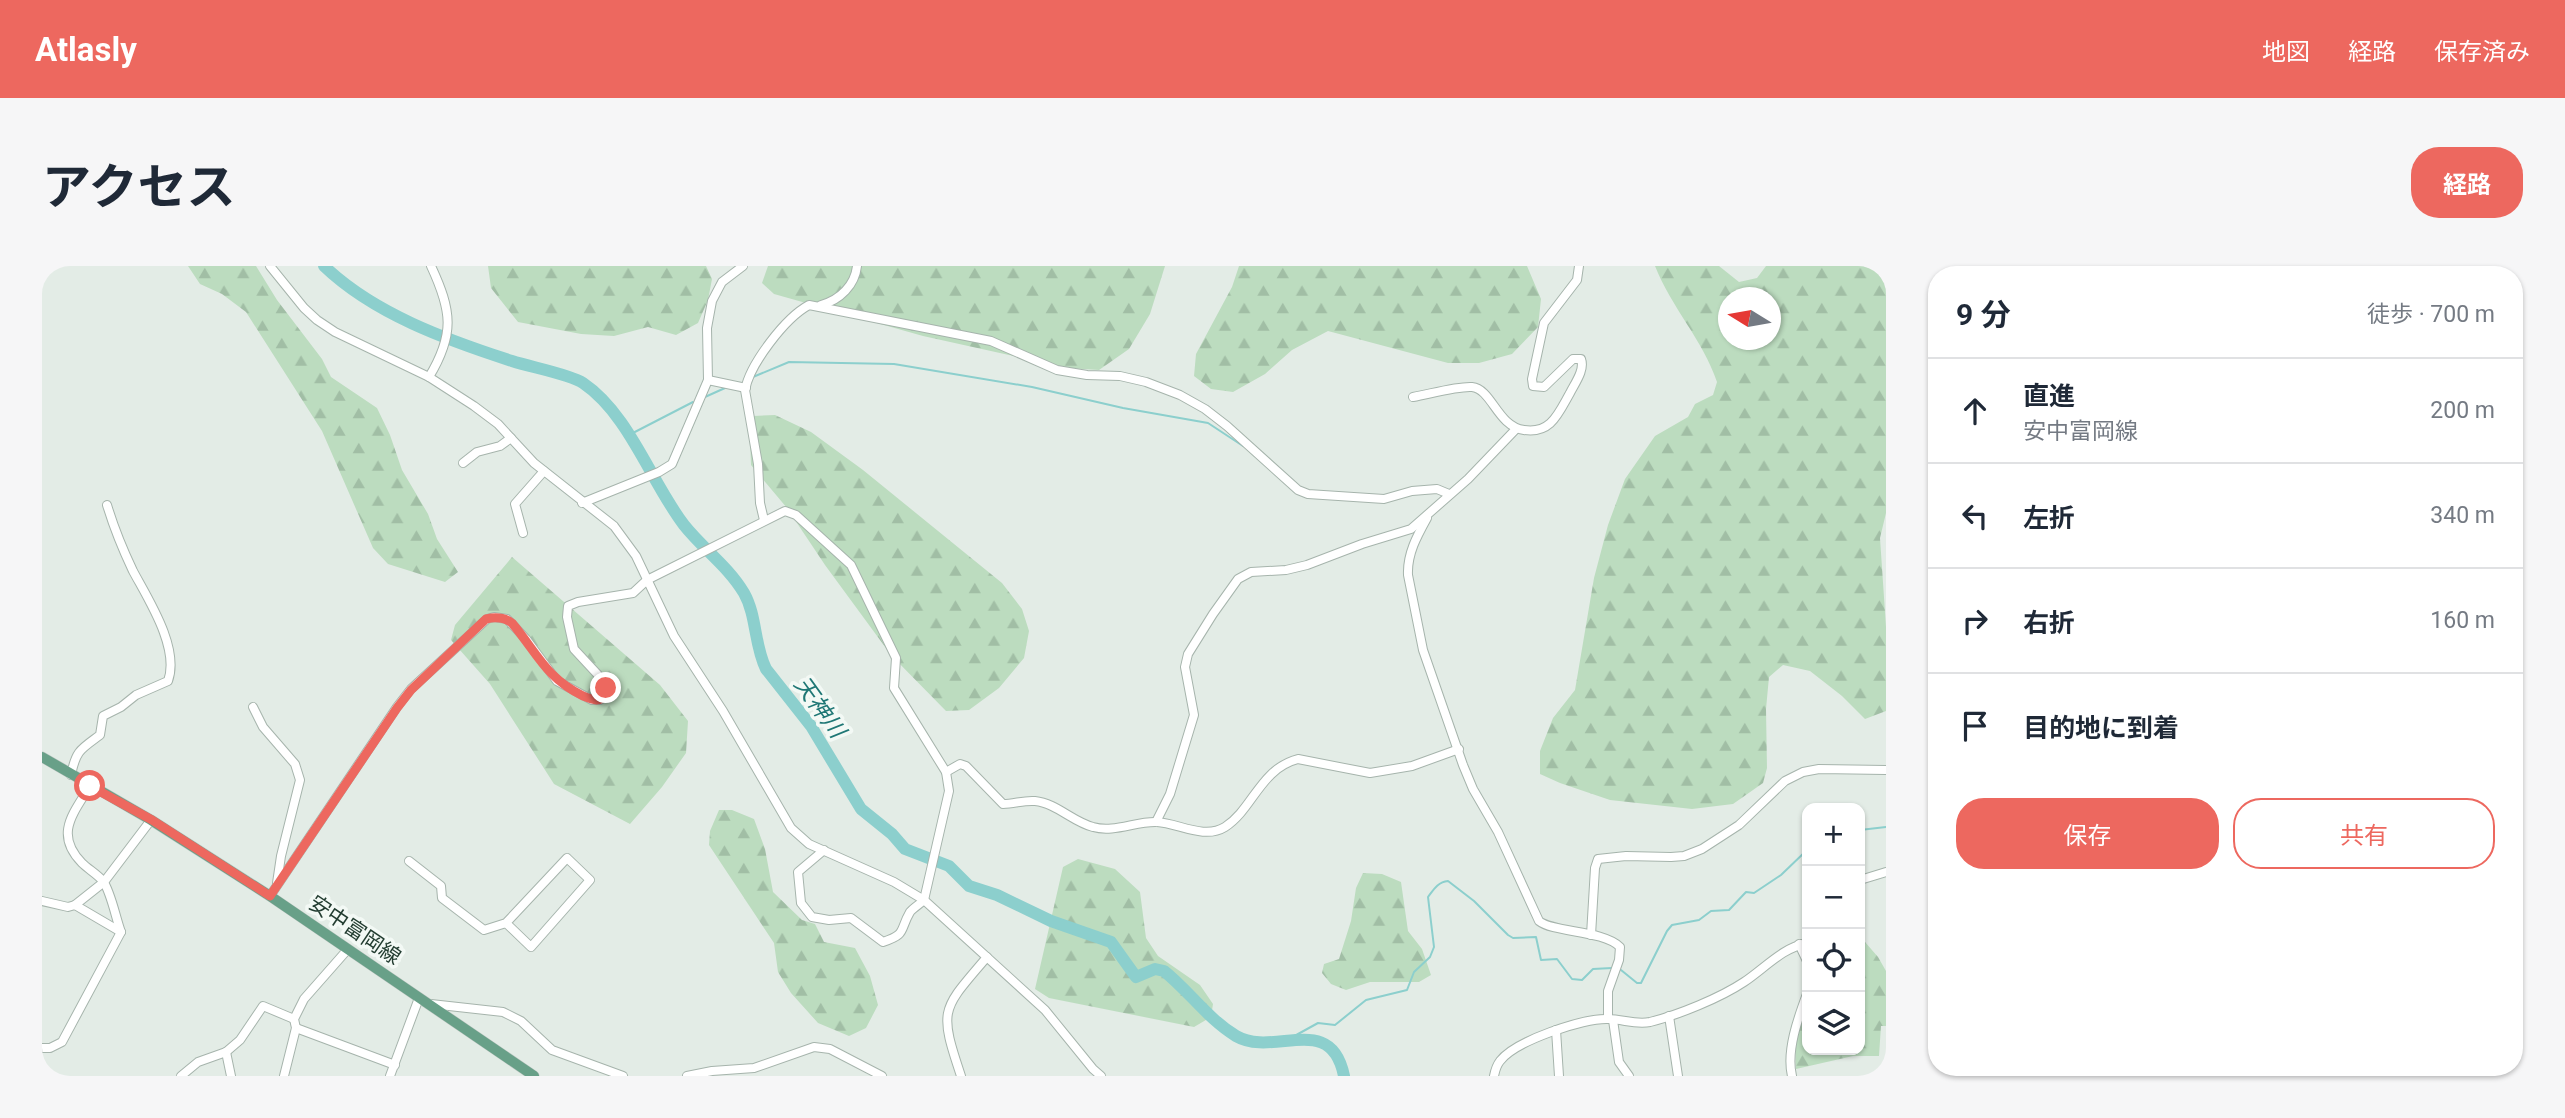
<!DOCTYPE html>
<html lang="ja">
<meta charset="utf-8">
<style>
body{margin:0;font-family:Roboto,"Noto Sans JP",sans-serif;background:#f6f6f7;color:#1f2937}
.controls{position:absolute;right:21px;bottom:21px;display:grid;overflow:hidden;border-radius:14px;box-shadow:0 2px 5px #0004}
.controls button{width:63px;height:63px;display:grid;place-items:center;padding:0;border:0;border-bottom:2px solid #e0e1e3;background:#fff;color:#1f2937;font:35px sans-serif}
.compass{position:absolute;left:1676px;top:21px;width:63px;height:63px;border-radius:50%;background:#fff;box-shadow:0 2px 5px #0004;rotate:281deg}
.stop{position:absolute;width:21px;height:21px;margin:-16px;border:5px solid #ed685f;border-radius:50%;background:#fff}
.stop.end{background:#ed685f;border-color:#fff;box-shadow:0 2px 7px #0008}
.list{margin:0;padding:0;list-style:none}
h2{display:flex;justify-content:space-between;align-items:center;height:91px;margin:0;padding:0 28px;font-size:30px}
h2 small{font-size:23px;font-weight:400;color:#747a83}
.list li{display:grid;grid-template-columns:46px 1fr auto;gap:21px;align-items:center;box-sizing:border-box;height:105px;padding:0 28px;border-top:2px solid #e0e1e3}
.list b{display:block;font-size:26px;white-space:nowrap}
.list p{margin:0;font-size:23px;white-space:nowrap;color:#747a83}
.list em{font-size:23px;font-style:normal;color:#747a83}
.actions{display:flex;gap:14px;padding:21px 28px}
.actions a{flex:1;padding:16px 0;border:2px solid #ed685f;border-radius:28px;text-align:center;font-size:24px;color:#ed685f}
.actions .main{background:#ed685f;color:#fff}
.icon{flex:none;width:38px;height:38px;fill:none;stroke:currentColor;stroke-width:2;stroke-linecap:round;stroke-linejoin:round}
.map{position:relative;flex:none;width:1844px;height:810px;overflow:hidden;border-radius:28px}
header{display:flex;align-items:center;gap:42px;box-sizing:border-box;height:98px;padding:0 35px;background:#ed685f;color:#fff}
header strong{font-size:33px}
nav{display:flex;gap:38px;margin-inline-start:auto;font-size:24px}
.intro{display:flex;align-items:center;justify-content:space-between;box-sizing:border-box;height:168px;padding:0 42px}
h1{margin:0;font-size:49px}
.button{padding:18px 32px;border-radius:28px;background:#ed685f;color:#fff;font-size:24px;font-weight:700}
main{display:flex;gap:42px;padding:0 42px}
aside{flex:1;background:#fff;border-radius:28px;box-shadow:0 2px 5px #0004}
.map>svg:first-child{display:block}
.forest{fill:url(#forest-firs);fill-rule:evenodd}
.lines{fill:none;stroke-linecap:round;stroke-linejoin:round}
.stream{stroke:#8ccfcd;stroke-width:2}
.river{stroke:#8ccfcd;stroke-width:12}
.minor-casing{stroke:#a6b4ac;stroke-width:10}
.major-casing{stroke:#c1c9c5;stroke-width:11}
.minor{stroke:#fff;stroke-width:8}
.major{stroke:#68a088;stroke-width:10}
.route{stroke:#ed685f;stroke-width:9}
.labels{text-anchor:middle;stroke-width:7;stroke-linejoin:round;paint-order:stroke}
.street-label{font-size:21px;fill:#233d31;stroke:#f3f9f5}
.water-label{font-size:23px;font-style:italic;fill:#1f7775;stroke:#f3f9f5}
</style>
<header>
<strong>Atlasly</strong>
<nav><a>地図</a><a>経路</a><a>保存済み</a></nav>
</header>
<div class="intro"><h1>アクセス</h1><a class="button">経路</a></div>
<main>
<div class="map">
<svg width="1844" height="810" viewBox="0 0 1844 810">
<defs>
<pattern id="forest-firs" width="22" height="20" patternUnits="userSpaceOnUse" patternTransform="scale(1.75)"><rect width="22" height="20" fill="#bcdcbf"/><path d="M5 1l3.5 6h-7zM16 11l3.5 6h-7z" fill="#a1bea5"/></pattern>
</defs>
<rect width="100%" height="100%" fill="#e3ece6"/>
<g class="forest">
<path d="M 146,0 L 214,0 L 235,34 L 280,93 L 289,111 L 335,142 L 348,169 L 360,204 L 386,248 L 395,273 L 416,306 L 403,316 L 346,298 L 331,282 L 280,165 L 204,46 L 180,28 L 158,18 Z"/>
<path d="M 446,0 L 664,0 L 670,13 L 666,34 L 656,57 L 634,69 L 606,61 L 572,70 L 539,68 L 476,56 L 449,22 Z"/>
<path d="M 726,0 L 1123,0 L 1108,48 L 1087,83 L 1057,104 L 1025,102 L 881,70 L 732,28 L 720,17 Z"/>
<path d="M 1197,0 L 1485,0 L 1499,33 L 1496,61 L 1470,88 L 1437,97 L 1406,97 L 1286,65 L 1250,84 L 1223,108 L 1191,126 L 1169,123 L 1152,110 L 1154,88 L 1190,21 Z"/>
<path d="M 1613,0 L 1677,0 L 1697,16 L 1715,12 L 1724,0 L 1844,0 L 1844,247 L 1838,272 L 1844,361 L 1844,445 L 1823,453 L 1800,430 L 1768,405 L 1741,399 L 1727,411 L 1724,443 L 1725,502 L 1721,517 L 1691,538 L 1650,543 L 1568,534 L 1518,517 L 1498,508 L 1498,485 L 1511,452 L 1533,424 L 1552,312 L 1566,259 L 1583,213 L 1613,170 L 1646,151 L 1653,138 L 1671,129 L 1675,116 C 1661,74 1629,41 1613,0 ZM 1686,32 L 1728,32 L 1728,74 L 1686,74 Z"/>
<path d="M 733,149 L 769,166 L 821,204 L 960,317 L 980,343 L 987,365 L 982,392 L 957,422 L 927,444 L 904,445 L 849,389 L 783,299 L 745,242 L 709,199 L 708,171 L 711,150 Z"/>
<path d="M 470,291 L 618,419 L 646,455 L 644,487 L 620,521 L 588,558 L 512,518 L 448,418 L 409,374 L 413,359 Z"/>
<path d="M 677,544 L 690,544 L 712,553 L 723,583 L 731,626 L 760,654 L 773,658 L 782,676 L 813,682 L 828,710 L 836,739 L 824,762 L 807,770 L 776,757 L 749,727 L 736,706 L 732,677 L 667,579 L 668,565 Z"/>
<path d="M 1036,593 L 1073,603 L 1098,626 L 1104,672 L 1116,690 L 1158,719 L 1171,738 L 1169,751 L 1152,761 L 1007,732 L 993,723 L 1021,601 Z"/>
<path d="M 1321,607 L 1340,608 L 1359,616 L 1366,665 L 1380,683 L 1389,709 L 1377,716 L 1328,716 L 1304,724 L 1289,718 L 1280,707 L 1282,698 L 1297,693 L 1309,655 L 1314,622 Z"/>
<path d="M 1823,676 L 1836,691 L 1844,705 L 1844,760 L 1839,760 L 1837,790 L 1811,790 L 1754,803 C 1752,783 1756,756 1765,738 L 1765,784 L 1818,784 L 1818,679 Z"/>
</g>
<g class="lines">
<g class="stream">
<path d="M 711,111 L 747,96 L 852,98 L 990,121 L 1081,142 L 1166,157 L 1201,180"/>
<path d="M 663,131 L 683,122"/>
<path d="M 587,169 L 651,136"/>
<path d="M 1818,564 L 1844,561"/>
<path d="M 1579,704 L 1595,717 L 1599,717 L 1625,665 L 1630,659 L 1657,654 L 1669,645 L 1687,644 L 1704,626 L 1712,627 L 1739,609 L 1765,584"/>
<path d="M 1247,773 L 1276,757 L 1293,759 L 1324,734 L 1365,724 L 1372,706 L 1388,691 L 1392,681 L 1386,631 C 1392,623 1396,616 1406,615 L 1432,635 L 1466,669 L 1471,672 L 1494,671 L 1499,694 L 1515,693 L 1530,713 L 1540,714 L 1551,703 L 1570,702"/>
</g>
<path class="river" d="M 282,0 C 332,48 405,74 470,95 C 488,101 527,108 541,117 C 587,148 609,216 642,259 C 661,283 686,300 702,327 C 715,350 712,379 724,403 L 769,460 L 819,543 L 850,568 L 863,583 L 907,600 L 927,620 L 955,629 L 1009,655 L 1069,676 L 1094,711 L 1113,703 L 1122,705 C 1147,725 1166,753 1194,770 C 1232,792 1289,745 1302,810"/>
<g class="minor-casing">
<g id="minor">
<path d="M 228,0 L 262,42 L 275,54 L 293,66 L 387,111 L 432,140 L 456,158 L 492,197 L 572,260 L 594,290 L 632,370 L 681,445 L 749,562 L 767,578 L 852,616 L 882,634 L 1003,744 L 1051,803 L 1059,810"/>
<path d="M 779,39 C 798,34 813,19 815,0"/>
<path d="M 387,111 C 413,68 410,45 389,0"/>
<path d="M 666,114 L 704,122"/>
<path d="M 1371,131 C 1388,128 1415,120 1430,121 C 1450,123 1455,160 1482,164 C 1509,168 1516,148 1528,127 C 1533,117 1543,104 1539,93 L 1531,93 L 1502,121 L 1491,120 L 1490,113 L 1502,57 L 1535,14 L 1537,0"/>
<path d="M 421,197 L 435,186 L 458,180 L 469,172"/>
<path d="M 540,237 L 617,206 L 630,198 L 666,114 L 665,62 L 670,35 L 680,16 L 701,0"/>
<path d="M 1385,252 C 1375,270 1365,288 1366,309 L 1381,384 L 1421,499 L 1431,523 L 1456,566 L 1497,655 C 1512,667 1561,664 1578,681 L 1577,694 L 1566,725 L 1566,753"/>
<path d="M 722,254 L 718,237 L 716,198 L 703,124 C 708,98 743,52 767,39 L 949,75 L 1015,104 L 1045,109 L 1078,110 L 1104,116 L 1138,129 L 1163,143 L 1185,160 L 1256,224 L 1266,228 L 1342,233 L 1370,225 L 1395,223 L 1407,228"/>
<path d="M 481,267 L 473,238 L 502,205"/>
<path d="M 211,441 L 221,461 L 253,498 L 258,514 L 239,590 L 235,617"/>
<path d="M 904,506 L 918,498 L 924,500 L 961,538 C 972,538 982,534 993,535 C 1014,537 1031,556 1051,561 C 1072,567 1094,555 1115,556 C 1136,557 1162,574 1183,561 C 1211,543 1218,503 1256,493 L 1328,507 L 1370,500 L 1417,483"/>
<path d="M 29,509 C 34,484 39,483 58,469 L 61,450 L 79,441 L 94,429 L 126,415 C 138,382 106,333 91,305 C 81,284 72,262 65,239"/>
<path d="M 1114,556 L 1128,528 L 1152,449 L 1143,401 L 1146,388 L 1171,348 L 1196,313 L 1209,306 L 1244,304 L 1265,299 L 1320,278 L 1369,263 L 1426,213 L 1474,163"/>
<path d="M 367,595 L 399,620 L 400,632 L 442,664 L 464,657 L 525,592 L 548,614 L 489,681 L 464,657"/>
<path d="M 1818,614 L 1844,606"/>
<path d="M 228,630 L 355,441 L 369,423 L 445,353 L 452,351 L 465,353 L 484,373 L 515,415 L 550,434 L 558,434 L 565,428 L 558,411 L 532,383 L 525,351 L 526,340 L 536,336 L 591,327 L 605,314 L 743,245 L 754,249 L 809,299 L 854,392 L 852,422 L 904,506 L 907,525 L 882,634 C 878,638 871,642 868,646 C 857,665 865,668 841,676 L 809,652 L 787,654 L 770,651 L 759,637 L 756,606 L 782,584"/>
<path d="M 0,635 L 26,641 L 33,639 L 79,666"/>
<path d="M 33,639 L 62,616 L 109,554"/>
<path d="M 1549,669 L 1553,602 L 1556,593 L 1584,590 L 1629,591 L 1642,590 L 1660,583 L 1697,559 L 1743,515 L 1761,506 L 1777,503 L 1844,504"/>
<path d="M 1757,678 L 1765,695"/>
<path d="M 389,738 L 461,746 L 479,755 L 510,784 L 581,810"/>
<path d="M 1627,750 L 1636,810"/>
<path d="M 1571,754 L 1577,796 L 1587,810"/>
<path d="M 254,762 L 353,799"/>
<path d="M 1514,764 L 1517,810"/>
<path d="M 0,782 L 8,782 L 20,776 L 79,666 C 74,653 69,626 61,615 C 55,608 46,603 40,597 C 12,568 31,548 48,520"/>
<path d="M 184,786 L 189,810"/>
<path d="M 139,810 L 156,796 L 184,786 L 198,774 L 221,740 L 252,753"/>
<path d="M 242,810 L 254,762 L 252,753 L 262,733 L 306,683"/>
<path d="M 348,810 L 377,732"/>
<path d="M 645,810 L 670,805 L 712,802 L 772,781 L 788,783 L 840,810"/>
<path d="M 919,810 C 896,742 900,744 945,691"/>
<path d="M 1452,810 C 1453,805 1454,800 1458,795 C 1473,775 1541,752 1566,753 C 1581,753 1593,759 1608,756 C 1636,749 1678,732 1702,716 C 1723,702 1740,682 1765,677"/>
<path d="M 1750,810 C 1744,785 1756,752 1765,728"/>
</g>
</g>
<g class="major-casing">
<path id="major" d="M 0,491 L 109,554 L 228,630 L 492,810"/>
</g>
<use href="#minor" class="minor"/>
<use href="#major" class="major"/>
</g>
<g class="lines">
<path class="route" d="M 48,520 L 110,554 L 228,630 L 355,442 L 369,424 L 444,353 C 453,351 462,351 470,357 C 495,387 504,412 541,430 C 551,434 558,437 565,428 L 564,422"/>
</g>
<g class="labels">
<g class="street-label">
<text transform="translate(313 664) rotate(34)" y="7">安中富岡線</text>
</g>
<g class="water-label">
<text transform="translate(778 441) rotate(54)" y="8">天神川</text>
</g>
</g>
</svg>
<div class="controls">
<button>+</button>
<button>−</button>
<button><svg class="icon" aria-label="locate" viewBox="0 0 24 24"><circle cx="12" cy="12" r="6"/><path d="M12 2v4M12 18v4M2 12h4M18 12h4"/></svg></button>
<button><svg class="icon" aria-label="layers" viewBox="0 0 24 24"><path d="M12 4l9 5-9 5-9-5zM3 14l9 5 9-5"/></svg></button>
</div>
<svg class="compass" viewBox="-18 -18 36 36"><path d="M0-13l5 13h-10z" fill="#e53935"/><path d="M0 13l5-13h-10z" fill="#747a83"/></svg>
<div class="stop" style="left:48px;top:520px"></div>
<div class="stop end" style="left:564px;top:422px"></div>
</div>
<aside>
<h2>9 分<small>徒歩 · 700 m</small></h2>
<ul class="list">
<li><svg class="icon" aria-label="ahead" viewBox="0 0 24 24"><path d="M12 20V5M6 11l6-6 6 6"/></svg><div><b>直進</b><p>安中富岡線</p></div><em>200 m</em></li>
<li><svg class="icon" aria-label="left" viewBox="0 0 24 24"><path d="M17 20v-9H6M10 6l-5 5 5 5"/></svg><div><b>左折</b></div><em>340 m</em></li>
<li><svg class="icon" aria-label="right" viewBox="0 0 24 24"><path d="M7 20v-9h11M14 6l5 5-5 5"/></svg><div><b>右折</b></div><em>160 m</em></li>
<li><svg class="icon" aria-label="arrive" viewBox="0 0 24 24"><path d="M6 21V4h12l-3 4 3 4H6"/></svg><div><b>目的地に到着</b></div></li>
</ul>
<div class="actions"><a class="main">保存</a><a>共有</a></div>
</aside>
</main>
